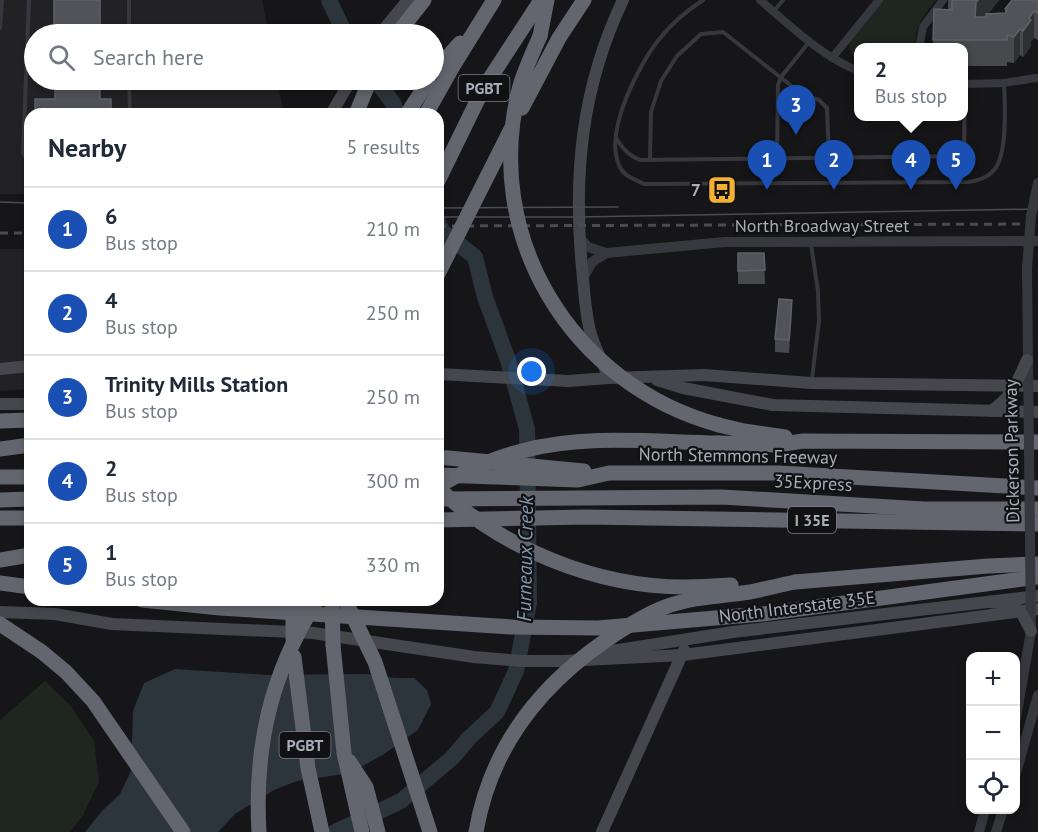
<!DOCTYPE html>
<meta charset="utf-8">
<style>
body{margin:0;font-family:"PT Sans",sans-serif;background:#f6f6f7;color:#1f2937}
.controls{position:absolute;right:18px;bottom:18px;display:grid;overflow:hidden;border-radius:12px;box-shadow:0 3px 9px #0003}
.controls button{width:54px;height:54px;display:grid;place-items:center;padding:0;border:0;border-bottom:2px solid #e0e1e3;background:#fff;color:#1f2937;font:30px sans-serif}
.you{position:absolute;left:532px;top:372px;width:21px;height:21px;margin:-15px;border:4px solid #fff;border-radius:50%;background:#1a73e8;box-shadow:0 0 0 9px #1a73e833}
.badge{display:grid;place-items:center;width:39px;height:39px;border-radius:50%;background:#ea580c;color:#fff;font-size:20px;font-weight:700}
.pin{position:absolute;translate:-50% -50px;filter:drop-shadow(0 2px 3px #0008)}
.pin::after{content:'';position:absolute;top:32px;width:21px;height:18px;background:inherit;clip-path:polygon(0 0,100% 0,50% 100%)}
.popup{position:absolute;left:854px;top:43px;width:114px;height:78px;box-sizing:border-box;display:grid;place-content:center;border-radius:12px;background:#fff;filter:drop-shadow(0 2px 4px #0005);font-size:20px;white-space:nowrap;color:#747a83}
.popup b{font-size:22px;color:#1f2937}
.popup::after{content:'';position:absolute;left:50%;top:100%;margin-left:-12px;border:12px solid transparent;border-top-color:#fff}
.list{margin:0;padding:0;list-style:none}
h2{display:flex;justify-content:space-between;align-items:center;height:78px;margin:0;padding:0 24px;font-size:26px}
h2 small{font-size:20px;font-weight:400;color:#747a83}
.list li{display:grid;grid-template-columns:39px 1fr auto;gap:18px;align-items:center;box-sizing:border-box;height:84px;padding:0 24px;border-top:2px solid #e0e1e3}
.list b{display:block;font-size:22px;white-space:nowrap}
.list p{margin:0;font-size:20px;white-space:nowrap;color:#747a83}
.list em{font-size:20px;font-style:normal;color:#747a83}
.icon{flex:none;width:33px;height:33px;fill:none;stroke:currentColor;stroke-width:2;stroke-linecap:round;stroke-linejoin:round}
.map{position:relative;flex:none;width:1038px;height:832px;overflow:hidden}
.search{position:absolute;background:#fff;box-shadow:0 3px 9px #0003;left:24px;top:24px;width:420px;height:66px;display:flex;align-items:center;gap:15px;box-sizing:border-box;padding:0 21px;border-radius:33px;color:#747a83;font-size:22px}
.panel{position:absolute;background:#fff;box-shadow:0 3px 9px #0003;left:24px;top:108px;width:420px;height:498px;border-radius:18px}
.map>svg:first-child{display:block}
.built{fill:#222225}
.green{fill:#1e261f}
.water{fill:#2c353c}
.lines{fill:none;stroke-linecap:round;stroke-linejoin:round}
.river{stroke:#2c353c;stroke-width:16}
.service{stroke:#37383d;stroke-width:4}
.minor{stroke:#37383d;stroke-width:8}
.tertiary{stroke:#37383d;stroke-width:10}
.secondary{stroke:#45474d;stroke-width:12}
.motorway{stroke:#63666e;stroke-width:15}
.tram{stroke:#4a4c52;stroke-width:1.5}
.rail{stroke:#4a4c52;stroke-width:3;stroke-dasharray:8 6;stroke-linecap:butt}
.tertiary-bridge{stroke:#37383d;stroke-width:10}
.secondary-bridge{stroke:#45474d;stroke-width:12}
.motorway-bridge{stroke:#63666e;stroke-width:15}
.wall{fill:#47494d}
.shaded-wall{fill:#2f3033}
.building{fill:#525359;stroke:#5f6168;stroke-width:1.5}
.labels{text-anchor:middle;stroke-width:4.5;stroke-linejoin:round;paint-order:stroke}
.shield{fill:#111113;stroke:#7b7e86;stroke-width:1.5}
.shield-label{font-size:16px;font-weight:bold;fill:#a8adb8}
.poi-label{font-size:18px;font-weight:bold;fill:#a8adb8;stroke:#111113;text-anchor:end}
.street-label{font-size:18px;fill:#a8adb8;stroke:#111113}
.water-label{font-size:20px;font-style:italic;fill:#7f9bb3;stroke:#111113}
</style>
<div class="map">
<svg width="1038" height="832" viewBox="0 0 1038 832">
<rect width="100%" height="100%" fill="#161618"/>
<g class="built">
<path d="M 0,0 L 262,0 L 269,34 L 34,34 L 34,80 L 277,80 L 284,114 L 30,114 L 30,194 L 0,194 Z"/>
<path d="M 0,249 L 30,249 L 30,389 L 0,391 Z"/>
</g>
<g class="green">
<path d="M 884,0 L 936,0 C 922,17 916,25 914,47 L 858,48 L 858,63 L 855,62 L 848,44 Z"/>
<path d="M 45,681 L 71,706 L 94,741 L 99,782 L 83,815 L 70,832 L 0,832 L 0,720 Z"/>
</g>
<path class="water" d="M 175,669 L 268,675 L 367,674 L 395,678 L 414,678 L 427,690 L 431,704 L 418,730 L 384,754 L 350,773 L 297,781 L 274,790 L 235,814 L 218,832 L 85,832 L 102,811 L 120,794 L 131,771 L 133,711 L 144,683 Z"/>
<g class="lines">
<g class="river">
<path d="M 329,0 L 345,34"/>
<path d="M 376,80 L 393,103 L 397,114"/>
<path d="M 335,832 L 401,801 L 452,758 L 469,738 L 497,712 L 516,671 L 529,603 L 527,429 L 508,360 L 485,297 L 475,257 L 442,231 L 438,221"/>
</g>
<g class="service">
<path d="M 29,0 L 23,153 L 30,162"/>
<path d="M 703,0 C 688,10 672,23 661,37 C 639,63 604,131 619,165 C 623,176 634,179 644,184 L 969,182 C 979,180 987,178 994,170 C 1008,155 1005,103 1004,83"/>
<path d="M 774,11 L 783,0"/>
<path d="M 0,28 L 2,0"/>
<path d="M 129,34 L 129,0"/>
<path d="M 129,80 L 130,114"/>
<path d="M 616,138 C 623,149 628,155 640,160 L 964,156 L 965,84"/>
<path d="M 777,158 L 778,85 L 781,77 L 809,42"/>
<path d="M 650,160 L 651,112 L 661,81 L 677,56 L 701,34 L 723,32 L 803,95 L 819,100 L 827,108 L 829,158"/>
<path d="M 811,244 L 818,291 L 819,321 L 812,379"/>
</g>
<g class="minor">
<path d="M 760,0 C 791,26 821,56 858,71"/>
<path d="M 919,48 L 923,27 L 943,0"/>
<path d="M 832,58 L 879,0"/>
<path d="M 964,84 L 1004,83 L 1036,78"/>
</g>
<g class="tertiary">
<path d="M 579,237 L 588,247 L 606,253 L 725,242 L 1038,241"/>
<path d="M 583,278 L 592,262 L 606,253"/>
<path d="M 1016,773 L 1038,695"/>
<path d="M 979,832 L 985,810"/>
<path d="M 996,832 L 1003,810"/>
</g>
<g class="secondary">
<path d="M 623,0 C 582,86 573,173 582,268 C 584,288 585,311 590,331 C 594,347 603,363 609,378 L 704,375 L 811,383 L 1038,386"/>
<path d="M 380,34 L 408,0"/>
<path d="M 331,114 L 351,80"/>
<path d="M 0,369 L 30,366"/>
<path d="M 438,374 L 568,381 L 609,378"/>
<path d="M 657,380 L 683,388 L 773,405 L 1038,412"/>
<path d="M 0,404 L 30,404"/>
<path d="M 0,612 L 55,614 L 112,624 L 313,633 L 474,657 L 522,661 L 563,661 L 683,655 L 1038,609"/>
<path d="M 599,653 L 733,632 L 1038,596"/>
<path d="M 602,832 L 684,650"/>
</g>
<g class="motorway">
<path d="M 397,34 L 424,0"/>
<path d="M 540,36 L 547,0"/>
<path d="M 434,72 L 460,43"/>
<path d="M 356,114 L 370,80"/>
<path d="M 407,114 L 429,80"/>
<path d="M 426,114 L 453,66 L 494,0"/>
<path d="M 438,181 L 483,89 L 541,0"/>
<path d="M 0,421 L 30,420"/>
<path d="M 719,425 L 744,431 L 785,437"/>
<path d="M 718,443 L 777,445 L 803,441 L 1038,442"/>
<path d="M 0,449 L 30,445"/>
<path d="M 438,457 L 584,471"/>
<path d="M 438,475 L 578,480 L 609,473 L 779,473 L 1038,488"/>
<path d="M 0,477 L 30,477"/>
<path d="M 438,499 L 722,497 L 924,509 L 1038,509"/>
<path d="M 0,500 L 30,499"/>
<path d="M 0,518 L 30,518"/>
<path d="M 438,520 L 586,517 L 1038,524"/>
<path d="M 0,560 L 30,555"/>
<path d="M 795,582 L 988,566 L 1038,564"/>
<path d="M 0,583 L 30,587"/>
<path d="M 142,600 L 220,608 L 512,627 L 598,628 L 762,614 L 1038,577"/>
<path d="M 0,624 L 42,652 L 66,672 L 93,701 L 183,832"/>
<path d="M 333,645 L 344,753 L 362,832"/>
<path d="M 294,657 L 308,768 L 322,832"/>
<path d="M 349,761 L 366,787 L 378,832"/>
</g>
<g class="tram">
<path d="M 0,202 L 30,203"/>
<path d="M 438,208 L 618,207"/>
<path d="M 438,217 L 578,217 L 1038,209"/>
</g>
<g class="rail">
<path d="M 438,226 L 1038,224"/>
<path d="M 0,233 L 30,233"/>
</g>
<path class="tertiary-bridge" d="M 1016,718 L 1031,631 L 1027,268 L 1031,216 L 1038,183"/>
<g class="secondary-bridge">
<path d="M 991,411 C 1012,397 1017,382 1027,360"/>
<path d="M 988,602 L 1013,604 L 1022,614 L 1031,631"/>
</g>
<g class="motorway-bridge">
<path d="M 540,36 C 533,52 525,69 520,86 C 480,237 572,385 719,425"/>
<path d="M 522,108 L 559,38 L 584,0"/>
<path d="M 438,274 L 511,129"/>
<path d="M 438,486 C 465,471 492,458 522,451 C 585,434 654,442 718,443"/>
<path d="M 438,488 C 503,549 596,587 685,587 C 700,587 716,586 731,585"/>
<path d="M 293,600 L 293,639"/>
<path d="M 332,600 L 333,645"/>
<path d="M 345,600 L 375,662 L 430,832"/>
<path d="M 259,832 C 254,746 271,673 317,600"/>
<path d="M 476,832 C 490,749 537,688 605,641 C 624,628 644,615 665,607 C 692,597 722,596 750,592 C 765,589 780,585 795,582"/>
</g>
</g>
<g class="wall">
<path d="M 948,0 L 999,0 L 988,14 L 1005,13 L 1005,9 L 1038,0 L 1038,40 L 1034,38 L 1031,41 L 1031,46 L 1023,57 L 1020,55 L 1014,63 L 1007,62 L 1007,66 L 963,66 L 963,48 L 933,48 L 934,9 L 948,10 Z"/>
<path d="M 738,253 L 764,253 L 765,284 L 738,284 Z"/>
<path d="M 792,313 L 789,353 L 775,352 L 775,339 Z"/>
</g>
<g class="shaded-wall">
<path d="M 978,0 L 999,0 L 976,29 L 975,43 L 975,17 L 976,2 Z"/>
<path d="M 1034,11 L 1034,38 L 1031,41 L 1031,46 L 1023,57 L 1023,31 L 1029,18 Z"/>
<path d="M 1020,29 L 1020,55 L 1014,63 L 1014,37 Z"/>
<path d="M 792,300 L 792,313 L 789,353 L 789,340 Z"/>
</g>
<g class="building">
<rect x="54" y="0" width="46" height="34"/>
<path d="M 952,0 L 978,0 L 976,2 L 975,17 L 986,17 L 986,14 L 1005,13 L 1007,11 L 1005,9 L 1012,0 L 1038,0 L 1038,13 L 1034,11 L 1029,18 L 1031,20 L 1023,31 L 1020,29 L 1014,37 L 1007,35 L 1007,40 L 933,40 L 934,9 L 952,10 Z"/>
<path d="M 55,80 L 100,80 L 100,99 L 111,99 L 111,114 L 35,114 L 35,99 L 55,99 Z"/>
<path d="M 738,253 L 764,253 L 765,270 L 738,271 Z"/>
<path d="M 779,299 L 792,300 L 789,340 L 775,339 Z"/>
</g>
<defs>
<g id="bus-square" transform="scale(1.5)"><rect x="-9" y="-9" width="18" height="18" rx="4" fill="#f2b134" stroke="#111113"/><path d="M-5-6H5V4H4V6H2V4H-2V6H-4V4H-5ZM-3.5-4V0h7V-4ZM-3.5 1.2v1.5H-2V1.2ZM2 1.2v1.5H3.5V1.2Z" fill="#111"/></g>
</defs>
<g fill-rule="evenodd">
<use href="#bus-square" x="722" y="190"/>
</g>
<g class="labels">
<g class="shield">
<rect x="458.5" y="75" width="51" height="26" rx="4.5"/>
<rect x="788" y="507" width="48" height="26" rx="4.5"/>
<rect x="279.5" y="732" width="51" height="26" rx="4.5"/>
</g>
<g class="shield-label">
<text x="484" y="94">PGBT</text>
<text x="812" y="526">I 35E</text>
<text x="305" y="751">PGBT</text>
</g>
<g class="poi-label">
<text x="701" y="196">7</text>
</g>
<g class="street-label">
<text x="822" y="232">North Broadway Street</text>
<text transform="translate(1012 451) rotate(-91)" y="6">Dickerson Parkway</text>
<text transform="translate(738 456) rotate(1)" y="6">North Stemmons Freeway</text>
<text transform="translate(813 483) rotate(3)" y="6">35Express</text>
<text transform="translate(797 607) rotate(-7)" y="6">North Interstate 35E</text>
</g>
<g class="water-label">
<text transform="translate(525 559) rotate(-89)" y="7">Furneaux Creek</text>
</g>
</g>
</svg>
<div class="controls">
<button>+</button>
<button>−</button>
<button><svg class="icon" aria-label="locate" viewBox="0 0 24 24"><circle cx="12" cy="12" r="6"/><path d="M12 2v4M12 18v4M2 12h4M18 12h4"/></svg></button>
</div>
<div class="you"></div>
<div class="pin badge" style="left:767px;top:190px;background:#1a4fb4">1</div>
<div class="pin badge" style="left:834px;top:190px;background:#1a4fb4">2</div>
<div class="pin badge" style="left:796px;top:135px;background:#1a4fb4">3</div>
<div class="pin badge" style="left:911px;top:190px;background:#1a4fb4">4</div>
<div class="popup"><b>2</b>Bus stop</div>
<div class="pin badge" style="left:956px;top:190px;background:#1a4fb4">5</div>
<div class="search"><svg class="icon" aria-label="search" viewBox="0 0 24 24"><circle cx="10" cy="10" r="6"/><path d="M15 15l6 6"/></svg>Search here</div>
<section class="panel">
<h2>Nearby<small>5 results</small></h2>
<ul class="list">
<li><span class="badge" style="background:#1a4fb4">1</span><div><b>6</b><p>Bus stop</p></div><em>210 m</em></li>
<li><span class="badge" style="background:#1a4fb4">2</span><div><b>4</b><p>Bus stop</p></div><em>250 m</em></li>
<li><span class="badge" style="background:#1a4fb4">3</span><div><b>Trinity Mills Station</b><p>Bus stop</p></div><em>250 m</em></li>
<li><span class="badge" style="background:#1a4fb4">4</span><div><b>2</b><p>Bus stop</p></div><em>300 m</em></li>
<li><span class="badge" style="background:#1a4fb4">5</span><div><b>1</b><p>Bus stop</p></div><em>330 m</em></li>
</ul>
</section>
</div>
